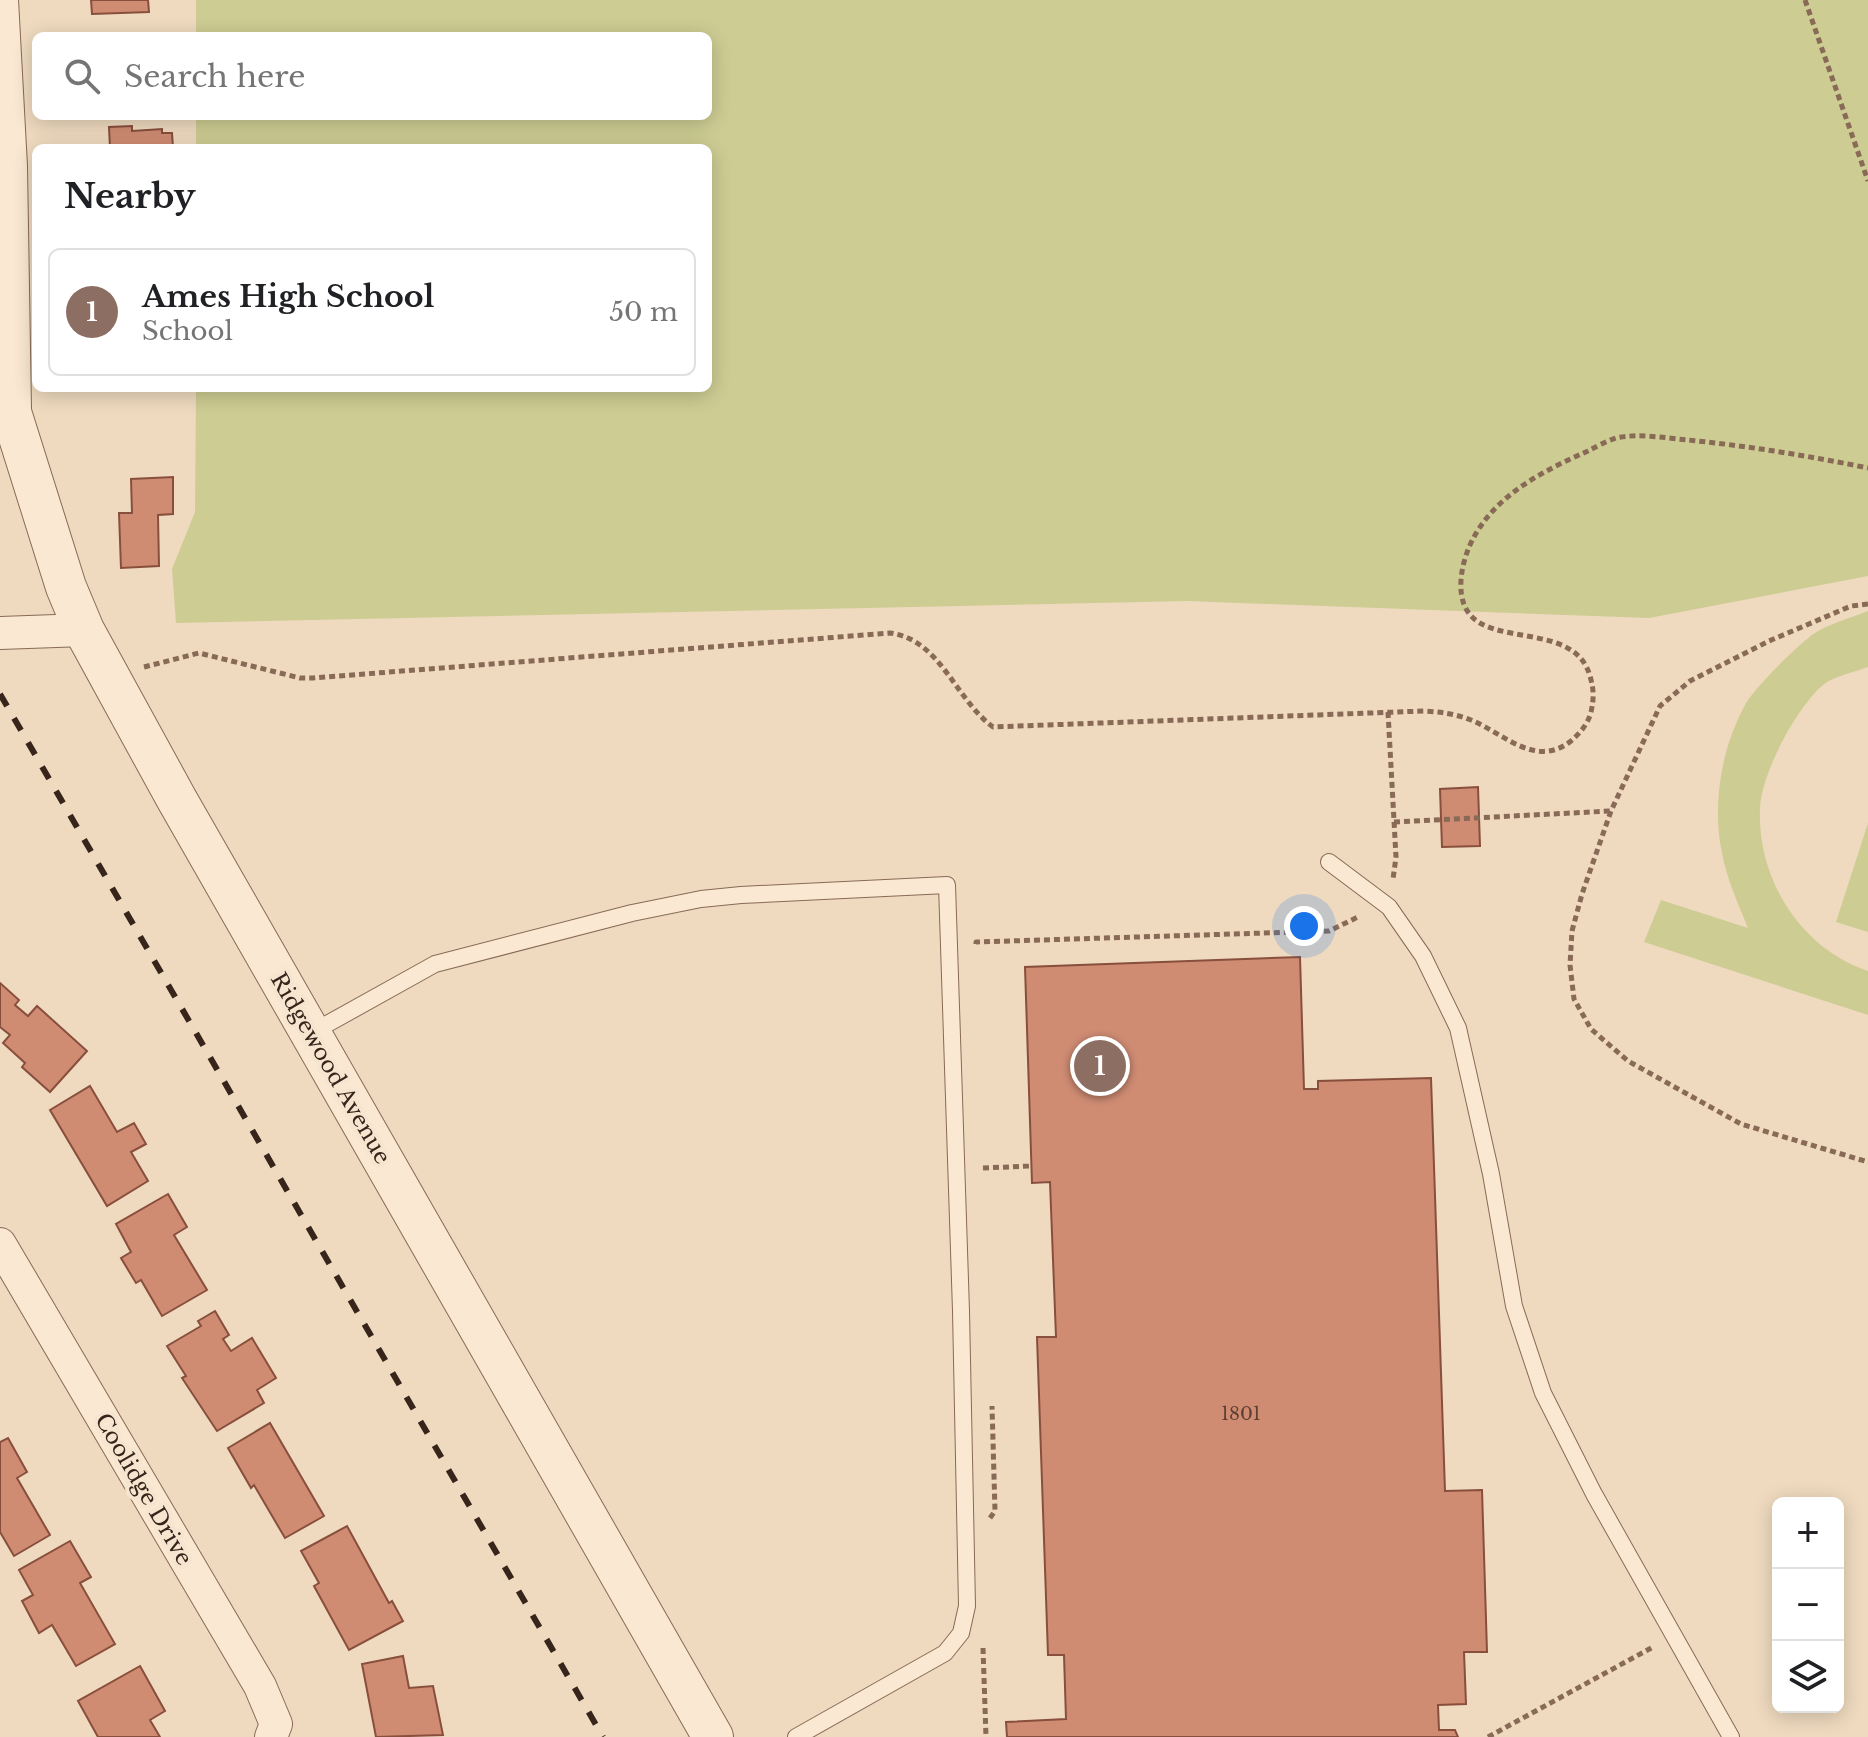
<!DOCTYPE html>
<meta charset="utf-8">
<style>
body{margin:0;font-family:"Libre Baskerville",serif;background:#f6f6f6;color:#202124}
.controls{position:absolute;right:24px;bottom:24px;display:grid;overflow:hidden;border-radius:12px;box-shadow:0 4px 20px #0003}
.controls button{width:72px;height:72px;display:grid;place-items:center;padding:0;border:0;border-bottom:2px solid #e0e0e0;background:#fff;color:#202124;font:40px sans-serif}
.you{position:absolute;left:1304px;top:926px;width:28px;height:28px;margin:-20px;border:6px solid #fff;border-radius:50%;background:#1a73e8;box-shadow:0 0 0 12px #1a73e833}
.badge{display:grid;place-items:center;width:52px;height:52px;border-radius:50%;background:#0b8043;color:#fff;font-size:26px;font-weight:700}
.pin{position:absolute;translate:-50% -50%;border:4px solid #fff;box-shadow:0 2px 8px #0006}
.list{margin:0;padding:0;list-style:none}
h2{display:flex;justify-content:space-between;align-items:center;height:104px;margin:0;padding:0 32px;font-size:34px}
h2 small{font-size:26px;font-weight:400;color:#757577}
.list li{display:grid;grid-template-columns:52px 1fr auto;gap:24px;align-items:center;box-sizing:border-box;height:128px;margin:0 16px 16px;padding:0 16px;border:2px solid #e0e0e0;border-radius:12px}
.list b{display:block;font-size:30px;white-space:nowrap}
.list p{margin:0;font-size:26px;white-space:nowrap;color:#757577}
.list em{font-size:26px;font-style:normal;color:#757577}
.icon{flex:none;width:44px;height:44px;fill:none;stroke:currentColor;stroke-width:2;stroke-linecap:round;stroke-linejoin:round}
.map{position:relative;flex:none;width:1868px;height:1737px;overflow:hidden}
.search{position:absolute;background:#fff;box-shadow:0 4px 20px #0003;left:32px;top:32px;width:680px;height:88px;display:flex;align-items:center;gap:20px;box-sizing:border-box;padding:0 28px;border-radius:12px;color:#757577;font-size:30px}
.panel{position:absolute;background:#fff;box-shadow:0 4px 20px #0003;left:32px;top:144px;width:680px;height:248px;border-radius:12px}
.map>svg:first-child{display:block}
.green{fill:#cdcc93}
.building{fill:#cf8c73;stroke:#884f3c;stroke-width:2}
.lines{fill:none;stroke-linecap:round;stroke-linejoin:round}
.service-casing{stroke:#886a57;stroke-width:18}
.minor-casing{stroke:#886a57;stroke-width:34}
.tertiary-casing{stroke:#886a57;stroke-width:42}
.path{stroke:#886a57;stroke-width:5;stroke-dasharray:6 4;stroke-linecap:butt}
.service{stroke:#fae8d2;stroke-width:16}
.minor{stroke:#fae8d2;stroke-width:32}
.tertiary{stroke:#fae8d2;stroke-width:40}
.rail{stroke:#37251c;stroke-width:6;stroke-dasharray:14 14;stroke-linecap:butt}
.labels{text-anchor:middle;stroke-width:8;stroke-linejoin:round;paint-order:stroke}
.number-label{font-size:18px;fill:#5d3f32}
.street-label{font-size:22px;fill:#37251c;stroke:#f6e5cf}
</style>
<div class="map">
<svg width="1868" height="1737" viewBox="0 0 1868 1737">
<rect width="100%" height="100%" fill="#efdabf"/>
<g class="green">
<path d="M 196,0 L 1868,0 L 1868,576 L 1649,618 L 1187,601 L 176,623 L 172,569 L 195,512 L 196,388 L 708,388 L 708,148 L 196,148 L 196,116 L 708,116 L 708,36 L 196,36 Z"/>
<path d="M 1868,611 L 1868,667 C 1855,672 1834,676 1823,685 C 1796,708 1761,774 1760,809 C 1757,879 1801,949 1868,971 L 1868,1015 L 1644,942 L 1661,900 L 1748,928 C 1738,903 1727,880 1722,853 C 1712,805 1721,749 1745,705 C 1754,688 1796,647 1812,635 C 1827,624 1851,618 1868,611 Z"/>
<path d="M 1868,823 L 1868,932 L 1836,922 Z"/>
</g>
<g class="building">
<path d="M 91,0 L 148,0 L 149,12 L 92,14 Z"/>
<path d="M 132,126 L 132,131 L 162,129 L 162,133 L 172,133 L 173,148 L 110,148 L 109,127 Z"/>
<path d="M 173,477 L 173,514 L 158,515 L 159,566 L 121,568 L 119,513 L 132,513 L 131,479 Z"/>
<path d="M 1478,787 L 1480,846 L 1442,847 L 1440,789 Z"/>
<path d="M 1300,957 L 1304,1089 L 1318,1089 L 1318,1081 L 1431,1078 L 1445,1491 L 1482,1490 L 1487,1652 L 1464,1652 L 1466,1704 L 1438,1705 L 1439,1730 L 1455,1730 L 1458,1737 L 1007,1737 L 1006,1722 L 1066,1719 L 1064,1655 L 1048,1655 L 1037,1337 L 1056,1337 L 1050,1182 L 1032,1183 L 1025,967 Z"/>
<path d="M 0,983 L 19,1000 L 15,1005 L 28,1016 L 37,1006 L 87,1051 L 50,1092 L 22,1067 L 25,1063 L 3,1043 L 10,1035 L 0,1027 Z"/>
<path d="M 90,1086 L 117,1132 L 134,1123 L 146,1144 L 131,1152 L 148,1181 L 107,1206 L 50,1110 Z"/>
<path d="M 168,1194 L 187,1227 L 174,1235 L 207,1290 L 162,1316 L 141,1280 L 136,1283 L 121,1258 L 131,1252 L 116,1224 Z"/>
<path d="M 215,1311 L 229,1335 L 223,1339 L 231,1351 L 252,1338 L 276,1378 L 257,1390 L 264,1403 L 217,1431 L 182,1378 L 186,1376 L 167,1346 L 201,1326 L 198,1321 Z"/>
<path d="M 270,1423 L 324,1516 L 285,1538 L 254,1485 L 251,1488 L 228,1448 Z"/>
<path d="M 8,1438 L 27,1472 L 17,1478 L 50,1535 L 14,1556 L 0,1532 L 0,1442 Z"/>
<path d="M 347,1526 L 389,1603 L 392,1601 L 403,1621 L 349,1650 L 314,1586 L 319,1583 L 301,1551 Z"/>
<path d="M 70,1541 L 91,1577 L 80,1583 L 115,1644 L 76,1666 L 52,1625 L 39,1633 L 22,1601 L 33,1595 L 19,1570 Z"/>
<path d="M 403,1656 L 409,1688 L 433,1686 L 443,1735 L 376,1737 L 362,1664 Z"/>
<path d="M 140,1666 L 165,1711 L 150,1720 L 160,1737 L 98,1737 L 78,1701 Z"/>
</g>
<g class="lines">
<g class="service-casing">
<g id="service">
<path d="M 1329,862 L 1389,907 L 1423,956 L 1458,1028 L 1491,1174 L 1514,1306 L 1543,1393 L 1594,1494 L 1731,1737"/>
<path d="M 311,1033 L 435,964 L 632,913 L 701,899 L 741,895 L 947,885 L 961,1311 L 967,1606 L 961,1633 L 945,1653 L 796,1737"/>
</g>
</g>
<g class="minor-casing">
<g id="minor">
<path d="M 2,0 L 11,166 L 15,409"/>
<path d="M 0,633 L 84,630"/>
<path d="M 0,1244 L 260,1686 L 276,1724 L 271,1737"/>
</g>
</g>
<g class="tertiary-casing">
<path id="tertiary" d="M 0,377 L 66,587 L 84,630 L 176,798 L 713,1737"/>
</g>
<g class="path">
<path d="M 1805,0 L 1868,181"/>
<path d="M 1868,604 L 1851,606 L 1769,641 L 1690,681 L 1660,706 L 1611,811 L 1582,894 L 1572,931 L 1570,965 L 1574,999 L 1591,1029 L 1628,1061 L 1741,1124 L 1868,1162"/>
<path d="M 144,667 L 199,653 L 300,678 L 313,678 L 890,633 C 940,639 955,699 993,727 L 1424,711 C 1441,712 1456,714 1471,720 C 1503,733 1536,769 1571,741 C 1580,733 1588,724 1591,712 C 1594,698 1594,690 1590,676 C 1575,622 1491,647 1468,612 C 1454,592 1463,556 1474,537 C 1497,494 1545,470 1588,451 C 1596,447 1606,441 1616,438 C 1638,433 1666,438 1688,440 C 1749,446 1809,456 1868,468"/>
<path d="M 1388,712 L 1396,857 L 1393,879"/>
<path d="M 1394,822 L 1611,811"/>
<path d="M 976,944 L 976,942 L 1329,931 L 1360,916"/>
<path d="M 983,1168 L 1032,1166"/>
<path d="M 990,1518 L 995,1511 L 992,1406"/>
<path d="M 983,1648 L 986,1737"/>
<path d="M 1488,1737 L 1653,1647"/>
</g>
<use href="#service" class="service"/>
<use href="#minor" class="minor"/>
<use href="#tertiary" class="tertiary"/>
<path class="rail" d="M 0,694 L 603,1737"/>
</g>
<g class="labels">
<g class="number-label">
<text x="1241" y="1420">1801</text>
</g>
<g class="street-label">
<text transform="translate(331 1068) rotate(60)" y="8">Ridgewood Avenue</text>
<text transform="translate(144 1489) rotate(60)" y="8">Coolidge Drive</text>
</g>
</g>
</svg>
<div class="controls">
<button>+</button>
<button>−</button>
<button><svg class="icon" aria-label="layers" viewBox="0 0 24 24"><path d="M12 4l9 5-9 5-9-5zM3 14l9 5 9-5"/></svg></button>
</div>
<div class="you"></div>
<div class="pin badge" style="left:1100px;top:1066px;background:#8d6e63">1</div>
<div class="search"><svg class="icon" aria-label="search" viewBox="0 0 24 24"><circle cx="10" cy="10" r="6"/><path d="M15 15l6 6"/></svg>Search here</div>
<section class="panel">
<h2>Nearby<small></small></h2>
<ul class="list">
<li><span class="badge" style="background:#8d6e63">1</span><div><b>Ames High School</b><p>School</p></div><em>50 m</em></li>
</ul>
</section>
</div>
